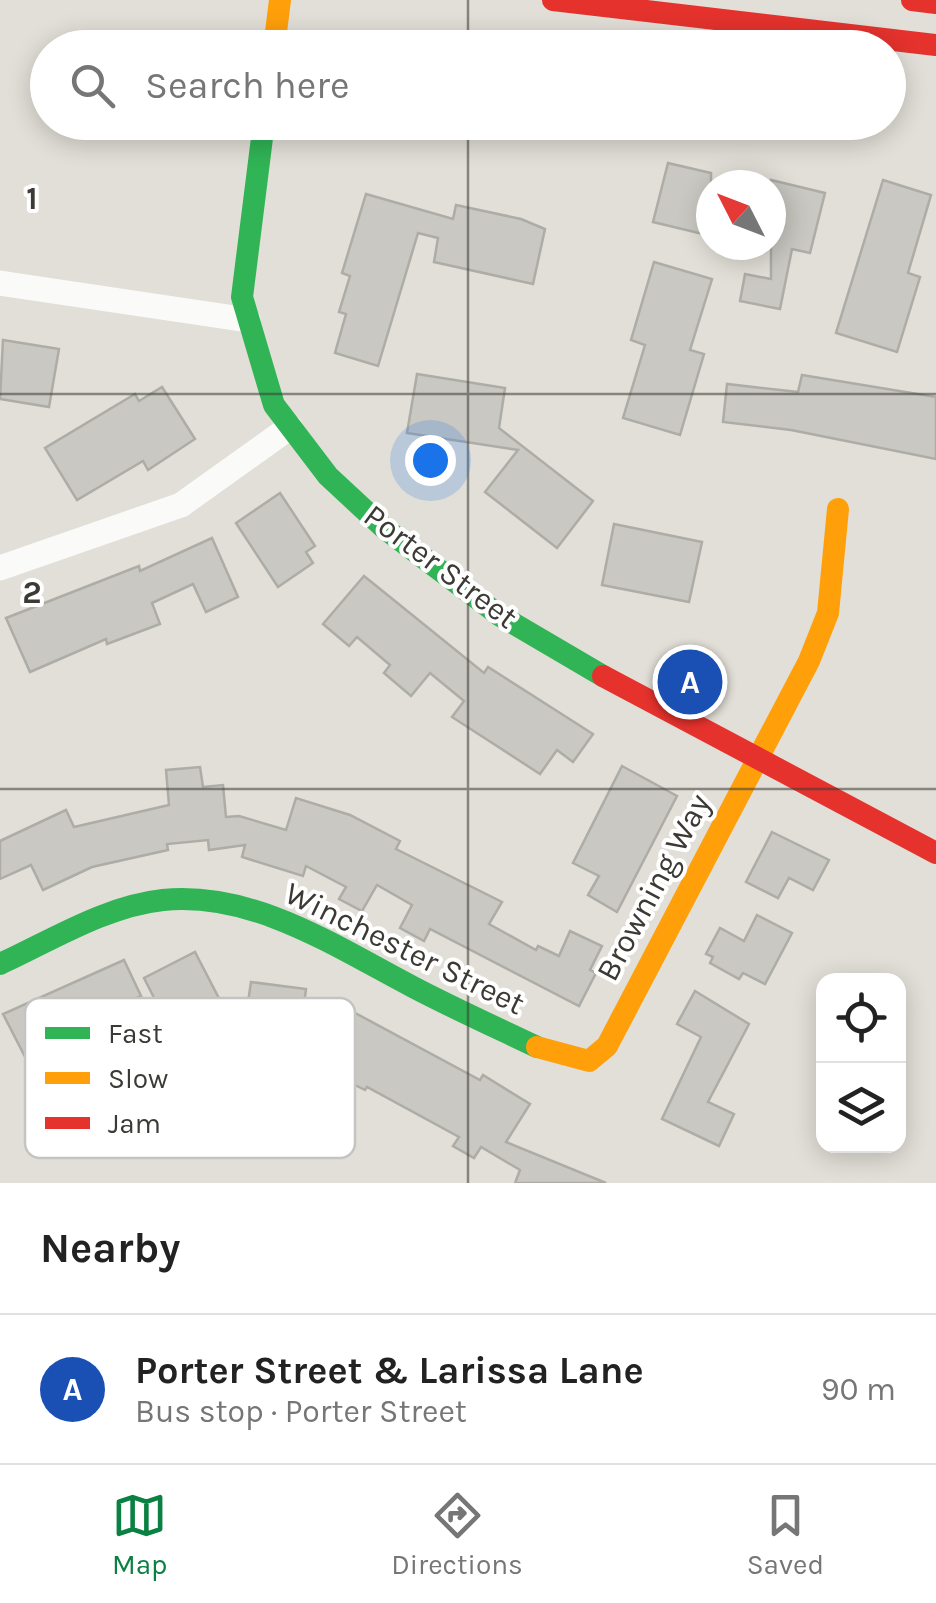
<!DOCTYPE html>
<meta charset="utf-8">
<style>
body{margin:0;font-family:Karla,sans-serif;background:#f6f6f6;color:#222}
.controls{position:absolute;right:30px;bottom:30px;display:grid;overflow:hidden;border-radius:20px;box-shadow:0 5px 25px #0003}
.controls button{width:90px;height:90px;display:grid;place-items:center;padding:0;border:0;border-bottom:2px solid #e0e0e0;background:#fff;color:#222;font:50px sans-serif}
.compass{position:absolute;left:696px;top:170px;width:90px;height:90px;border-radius:50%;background:#fff;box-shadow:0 5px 25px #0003;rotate:312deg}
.you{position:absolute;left:430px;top:460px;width:35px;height:35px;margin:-25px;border:8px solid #fff;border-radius:50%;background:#1a73e8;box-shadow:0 0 0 15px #1a73e833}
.badge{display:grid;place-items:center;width:65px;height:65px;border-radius:50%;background:#0b8043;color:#fff;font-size:32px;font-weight:700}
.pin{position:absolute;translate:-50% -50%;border:5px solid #fff;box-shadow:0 2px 10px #0006}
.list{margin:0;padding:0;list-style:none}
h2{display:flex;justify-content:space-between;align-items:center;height:130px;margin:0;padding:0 40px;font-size:42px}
h2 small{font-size:32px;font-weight:400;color:#767676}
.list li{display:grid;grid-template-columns:65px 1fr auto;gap:30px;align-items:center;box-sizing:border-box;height:150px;padding:0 40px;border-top:2px solid #e0e0e0}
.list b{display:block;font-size:38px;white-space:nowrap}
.list p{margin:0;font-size:32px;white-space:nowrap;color:#767676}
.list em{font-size:32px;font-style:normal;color:#767676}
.icon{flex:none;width:55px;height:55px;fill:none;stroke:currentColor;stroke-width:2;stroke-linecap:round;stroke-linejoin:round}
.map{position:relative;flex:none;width:936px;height:1183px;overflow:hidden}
.search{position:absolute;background:#fff;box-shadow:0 5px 25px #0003;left:30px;right:30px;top:30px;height:110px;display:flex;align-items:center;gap:25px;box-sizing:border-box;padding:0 35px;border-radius:55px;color:#767676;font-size:38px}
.sheet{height:280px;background:#fff}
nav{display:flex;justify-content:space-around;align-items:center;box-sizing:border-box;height:140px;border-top:2px solid #e0e0e0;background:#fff;font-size:28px;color:#767676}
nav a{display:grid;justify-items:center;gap:5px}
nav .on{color:#0b8043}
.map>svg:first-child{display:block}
.building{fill:#cac8c2;stroke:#adaca6;stroke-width:2.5}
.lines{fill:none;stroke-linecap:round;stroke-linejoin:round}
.street{stroke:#fafaf9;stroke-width:25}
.fast{stroke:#30b455;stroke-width:22}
.slow{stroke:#ff9f0a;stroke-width:22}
.jam{stroke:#e5322d;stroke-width:22}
.grid{fill:none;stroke:#3b3a34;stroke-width:2.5;stroke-opacity:0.55}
.labels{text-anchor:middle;stroke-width:8;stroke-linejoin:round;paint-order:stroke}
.street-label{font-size:32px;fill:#3b3a34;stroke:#fff}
.key{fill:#fff;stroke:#c4c4c2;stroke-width:2.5}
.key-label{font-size:28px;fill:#3b3a34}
.grid-label{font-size:32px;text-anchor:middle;font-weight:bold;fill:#3b3a34;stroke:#fff;stroke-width:8;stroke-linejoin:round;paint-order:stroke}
</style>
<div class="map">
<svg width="936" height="1183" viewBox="0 0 936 1183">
<rect width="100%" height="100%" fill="#e1dfd7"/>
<g class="building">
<path d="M 668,163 L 711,173 L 711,236 L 653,222 Z"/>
<path d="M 771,180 L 825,193 L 810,253 L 792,249 L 780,309 L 740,301 L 745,274 L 771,279 Z"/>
<path d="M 883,180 L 931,195 L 908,273 L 920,277 L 897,352 L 836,333 Z"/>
<path d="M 366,194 L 453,219 L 456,205 L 521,219 L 545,229 L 533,284 L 434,262 L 438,238 L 418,233 L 378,366 L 335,353 L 346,314 L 339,312 L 350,276 L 342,273 Z"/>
<path d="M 654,262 L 712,279 L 690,350 L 704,354 L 680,435 L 623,418 L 645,345 L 631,340 Z"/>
<path d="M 3,340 L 59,349 L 49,407 L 0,399 Z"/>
<path d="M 417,374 L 505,388 L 499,428 L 593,501 L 557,548 L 485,492 L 518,450 L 407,433 Z"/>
<path d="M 802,375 L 936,397 L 936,459 L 791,430 L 723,422 L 727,384 L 798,392 Z"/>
<path d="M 162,387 L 195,439 L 148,470 L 143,461 L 77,500 L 45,448 L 135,394 L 139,401 Z"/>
<path d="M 280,493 L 315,546 L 306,552 L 313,563 L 278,587 L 236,523 Z"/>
<path d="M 614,524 L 702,542 L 689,602 L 602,585 Z"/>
<path d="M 212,538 L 238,597 L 206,612 L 193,584 L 152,603 L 160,624 L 107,644 L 106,639 L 30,672 L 6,618 L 139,566 L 140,571 Z"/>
<path d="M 364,576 L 484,673 L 488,667 L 593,734 L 573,762 L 557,750 L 540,774 L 452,717 L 464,701 L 430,673 L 411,696 L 384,673 L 390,665 L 357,637 L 349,646 L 323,624 Z"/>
<path d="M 622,766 L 677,796 L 617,912 L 588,895 L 599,876 L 573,863 Z"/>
<path d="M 200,767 L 203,787 L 223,785 L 226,817 L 239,816 L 286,830 L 296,798 L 350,815 L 400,841 L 396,849 L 502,902 L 489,924 L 536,950 L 538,946 L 559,956 L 570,931 L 602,946 L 590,970 L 596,973 L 579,1006 L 430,929 L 424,941 L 400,928 L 412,905 L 377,885 L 362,911 L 339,899 L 346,887 L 306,866 L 303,876 L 242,857 L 245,845 L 209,850 L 208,840 L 167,844 L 168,850 L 92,867 L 43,890 L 31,865 L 0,879 L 0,841 L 66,810 L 74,827 L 169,805 L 166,770 Z"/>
<path d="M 772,832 L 829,860 L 813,890 L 789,878 L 778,898 L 746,882 Z"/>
<path d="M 757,915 L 792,933 L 765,984 L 743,973 L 739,979 L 710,963 L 713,957 L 706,954 L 720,928 L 744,941 Z"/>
<path d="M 195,952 L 224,1008 L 173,1035 L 144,978 Z"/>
<path d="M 124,960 L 141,996 L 73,1027 L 84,1049 L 70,1056 L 75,1065 L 39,1084 L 3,1014 Z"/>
<path d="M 251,982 L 306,989 L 298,1050 L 266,1046 L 269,1019 L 246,1016 Z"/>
<path d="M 695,991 L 749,1024 L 708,1102 L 734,1114 L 719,1146 L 662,1119 L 701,1037 L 677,1024 Z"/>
<path d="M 344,1007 L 480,1080 L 483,1075 L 530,1104 L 506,1142 L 606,1183 L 515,1183 L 520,1170 L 481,1147 L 474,1158 L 453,1146 L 459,1137 L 367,1087 L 365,1090 L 314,1065 Z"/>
</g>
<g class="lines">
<g class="street">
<path d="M 0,283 L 248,320"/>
<path d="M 0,568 L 181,505 L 290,427"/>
</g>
<g class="fast">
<path d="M 264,122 L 242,297 L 274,405 L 328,476 L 384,528 L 499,615 L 603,676"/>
<path d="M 0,964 C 52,940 106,906 163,900 C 254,891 336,947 413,987 C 453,1008 495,1027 537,1047"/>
</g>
<g class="slow">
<path d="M 274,48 L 280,0"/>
<path d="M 537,1047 L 589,1061 L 607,1046 L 809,661 L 828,613 L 838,509"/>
</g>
<g class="jam">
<path d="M 553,0 L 936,45"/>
<path d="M 912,0 L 936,3"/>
<path d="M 603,676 L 936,853"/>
</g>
</g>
<path class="grid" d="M 468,0 L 468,48M 468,122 L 468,1183M 0,394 L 936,394M 0,789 L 936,789"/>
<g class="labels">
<g class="street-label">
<text transform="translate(441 566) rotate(37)" y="11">Porter Street</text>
<text transform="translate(653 887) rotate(-62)" y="11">Browning Way</text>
<text transform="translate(405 948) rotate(26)" y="11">Winchester Street</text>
</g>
</g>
<rect x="25" y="998" width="330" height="160" rx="15" class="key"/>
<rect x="45" y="1027" width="45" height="12" fill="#30b455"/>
<rect x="45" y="1072" width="45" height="12" fill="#ff9f0a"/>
<rect x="45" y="1117" width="45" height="12" fill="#e5322d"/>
<g class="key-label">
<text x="108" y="1043">Fast</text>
<text x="108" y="1088">Slow</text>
<text x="108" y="1133">Jam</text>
</g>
<g class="grid-label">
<text x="32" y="209">1</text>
<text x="32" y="603">2</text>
</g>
</svg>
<div class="controls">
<button><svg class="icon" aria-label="locate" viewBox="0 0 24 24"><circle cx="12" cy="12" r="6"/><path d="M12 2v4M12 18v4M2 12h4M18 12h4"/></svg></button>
<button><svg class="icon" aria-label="layers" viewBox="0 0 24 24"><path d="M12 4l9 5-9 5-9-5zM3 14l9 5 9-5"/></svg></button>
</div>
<svg class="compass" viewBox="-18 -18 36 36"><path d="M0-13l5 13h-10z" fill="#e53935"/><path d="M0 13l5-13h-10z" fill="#767676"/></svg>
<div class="you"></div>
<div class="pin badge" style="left:690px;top:682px;background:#1a4fb4">A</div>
<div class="search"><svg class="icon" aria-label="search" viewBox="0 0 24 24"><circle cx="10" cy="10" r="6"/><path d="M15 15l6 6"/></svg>Search here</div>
</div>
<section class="sheet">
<h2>Nearby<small></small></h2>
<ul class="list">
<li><span class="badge" style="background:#1a4fb4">A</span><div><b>Porter Street &amp; Larissa Lane</b><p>Bus stop · Porter Street</p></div><em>90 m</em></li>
</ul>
</section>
<nav>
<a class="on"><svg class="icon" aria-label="map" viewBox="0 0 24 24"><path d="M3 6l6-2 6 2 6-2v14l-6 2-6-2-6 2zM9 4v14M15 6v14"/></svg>Map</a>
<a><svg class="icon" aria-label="directions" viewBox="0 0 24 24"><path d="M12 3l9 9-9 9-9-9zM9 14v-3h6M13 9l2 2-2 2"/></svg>Directions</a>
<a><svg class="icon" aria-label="saved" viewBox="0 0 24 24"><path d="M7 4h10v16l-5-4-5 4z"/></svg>Saved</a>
</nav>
